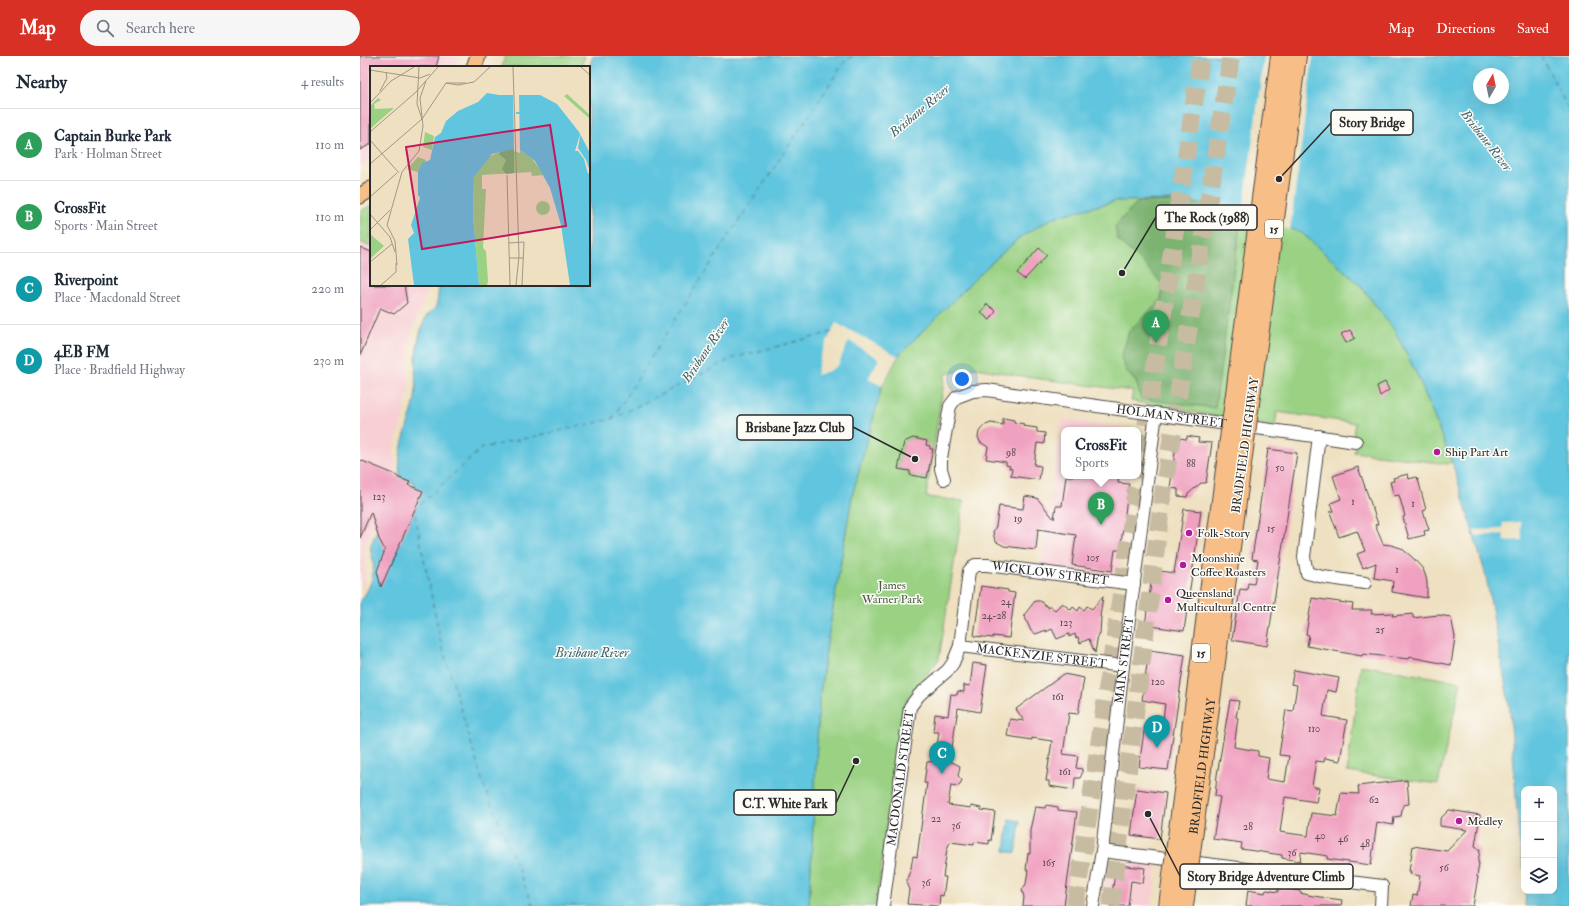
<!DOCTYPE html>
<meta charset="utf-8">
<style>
body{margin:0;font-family:"IM FELL Double Pica",serif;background:#f6f6f7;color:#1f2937}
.controls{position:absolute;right:12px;bottom:12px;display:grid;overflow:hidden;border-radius:8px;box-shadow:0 4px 16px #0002}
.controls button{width:36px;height:36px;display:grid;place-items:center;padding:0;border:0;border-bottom:1px solid #e0e1e3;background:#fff;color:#1f2937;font:20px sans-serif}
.compass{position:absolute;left:1113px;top:12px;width:36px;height:36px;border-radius:50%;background:#fff;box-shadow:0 4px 16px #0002;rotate:9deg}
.you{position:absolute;left:602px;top:323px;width:14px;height:14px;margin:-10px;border:3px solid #fff;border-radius:50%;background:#1a73e8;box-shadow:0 0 0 6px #1a73e833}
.badge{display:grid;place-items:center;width:26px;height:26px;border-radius:50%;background:#d93025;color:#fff;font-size:13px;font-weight:700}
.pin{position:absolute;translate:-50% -33px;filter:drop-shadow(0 1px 2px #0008)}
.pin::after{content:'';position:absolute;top:21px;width:14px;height:12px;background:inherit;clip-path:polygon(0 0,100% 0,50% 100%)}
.popup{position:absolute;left:701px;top:371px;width:80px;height:52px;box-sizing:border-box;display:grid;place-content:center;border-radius:8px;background:#fff;filter:drop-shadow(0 1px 3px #0005);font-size:13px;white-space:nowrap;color:#747a83}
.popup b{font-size:15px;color:#1f2937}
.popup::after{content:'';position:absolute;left:50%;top:100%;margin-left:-8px;border:8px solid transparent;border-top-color:#fff}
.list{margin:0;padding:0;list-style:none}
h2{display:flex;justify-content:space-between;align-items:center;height:52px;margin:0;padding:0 16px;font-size:17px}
h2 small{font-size:13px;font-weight:400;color:#747a83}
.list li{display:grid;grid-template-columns:26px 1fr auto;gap:12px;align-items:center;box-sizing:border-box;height:72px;padding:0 16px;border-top:1px solid #e0e1e3}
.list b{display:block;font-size:15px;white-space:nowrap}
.list p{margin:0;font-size:13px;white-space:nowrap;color:#747a83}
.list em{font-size:13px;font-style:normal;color:#747a83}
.icon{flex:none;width:22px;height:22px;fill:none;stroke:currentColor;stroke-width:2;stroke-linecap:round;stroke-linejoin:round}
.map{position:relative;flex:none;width:1209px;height:850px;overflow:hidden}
header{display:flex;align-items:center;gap:24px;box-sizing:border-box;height:56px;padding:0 20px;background:#d93025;color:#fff}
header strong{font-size:19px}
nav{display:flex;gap:22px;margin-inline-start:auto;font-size:14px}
.search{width:280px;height:36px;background:#f6f6f7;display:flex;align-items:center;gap:10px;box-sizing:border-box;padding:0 14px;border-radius:22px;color:#747a83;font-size:15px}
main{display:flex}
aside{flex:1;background:#fff}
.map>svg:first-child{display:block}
.built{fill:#f7cfd4}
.green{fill:#9ad183;stroke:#627e57;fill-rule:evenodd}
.forest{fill:#7bb371;stroke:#536f4e}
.water{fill:#60c5de;stroke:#467884;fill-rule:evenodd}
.pier{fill:#eee0c0}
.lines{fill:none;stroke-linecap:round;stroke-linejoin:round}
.ferry{stroke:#3e616a;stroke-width:1;stroke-dasharray:5 4;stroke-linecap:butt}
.building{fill:#f0a1c0}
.highway-tunnel{stroke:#c7bca2;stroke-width:18;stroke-dasharray:18 9;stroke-linecap:butt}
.minor-casing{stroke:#484641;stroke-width:14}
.major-casing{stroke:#484641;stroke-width:17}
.highway-casing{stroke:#484641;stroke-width:20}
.minor{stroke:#fff;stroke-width:12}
.major{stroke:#f7be88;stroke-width:15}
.highway{stroke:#f7be88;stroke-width:18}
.highway-bridge-casing{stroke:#484641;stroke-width:20;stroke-linecap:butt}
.highway-bridge{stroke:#f7be88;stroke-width:18}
.poi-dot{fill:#b5179e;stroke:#fdfcf7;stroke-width:1.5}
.labels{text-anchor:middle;stroke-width:3;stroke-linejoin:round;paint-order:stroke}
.number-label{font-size:10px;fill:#5c4850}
.shield{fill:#fdfcf7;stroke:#6a6a68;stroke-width:1}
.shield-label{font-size:11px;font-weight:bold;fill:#2b2b2b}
.street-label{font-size:12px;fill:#2b2b2b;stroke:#fdfcf7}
.poi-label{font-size:12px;fill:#2b2b2b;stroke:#fdfcf7;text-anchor:start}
.park-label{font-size:12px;fill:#4c5d45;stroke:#fdfcf7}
.water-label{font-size:13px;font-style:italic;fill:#3e616a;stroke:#fdfcf7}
.inset-river{fill:none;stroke:#60c5de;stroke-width:2}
.inset-road{fill:none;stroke:#a09884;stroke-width:1}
.view{fill:#c2185b;fill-opacity:0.15;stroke:#c2185b;stroke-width:2}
.inset-edge{fill:none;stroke:#2b2b2b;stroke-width:2}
.leader{fill:none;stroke:#2b2b2b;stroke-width:1.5}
.callout-dot{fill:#2b2b2b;stroke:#fdfcf7;stroke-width:1.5}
.callout{fill:#fdfcf7;stroke:#2b2b2b;stroke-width:1.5}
.callout-label{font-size:13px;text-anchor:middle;font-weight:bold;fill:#2b2b2b}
</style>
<header>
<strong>Map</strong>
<div class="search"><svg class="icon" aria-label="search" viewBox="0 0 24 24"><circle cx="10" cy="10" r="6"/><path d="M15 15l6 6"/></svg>Search here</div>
<nav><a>Map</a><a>Directions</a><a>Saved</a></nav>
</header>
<main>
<aside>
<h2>Nearby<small>4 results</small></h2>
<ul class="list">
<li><span class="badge" style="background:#2e9e5b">A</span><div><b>Captain Burke Park</b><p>Park · Holman Street</p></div><em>110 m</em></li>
<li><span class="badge" style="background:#2e9e5b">B</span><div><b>CrossFit</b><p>Sports · Main Street</p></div><em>110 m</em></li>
<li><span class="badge" style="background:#0f9aa8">C</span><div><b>Riverpoint</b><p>Place · Macdonald Street</p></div><em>220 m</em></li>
<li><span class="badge" style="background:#0f9aa8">D</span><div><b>4EB FM</b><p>Place · Bradfield Highway</p></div><em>230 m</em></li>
</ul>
</aside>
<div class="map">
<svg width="1209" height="850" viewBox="0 0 1209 850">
<rect width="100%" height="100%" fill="#fdfcf7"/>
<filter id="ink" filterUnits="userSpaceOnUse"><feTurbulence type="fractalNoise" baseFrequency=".025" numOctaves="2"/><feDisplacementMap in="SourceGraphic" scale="8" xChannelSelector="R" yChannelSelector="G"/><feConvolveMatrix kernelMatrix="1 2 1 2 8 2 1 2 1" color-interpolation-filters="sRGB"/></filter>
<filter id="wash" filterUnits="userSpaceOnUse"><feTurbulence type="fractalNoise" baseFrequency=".012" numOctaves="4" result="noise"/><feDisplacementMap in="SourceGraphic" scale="16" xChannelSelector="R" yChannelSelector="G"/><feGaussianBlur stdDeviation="0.9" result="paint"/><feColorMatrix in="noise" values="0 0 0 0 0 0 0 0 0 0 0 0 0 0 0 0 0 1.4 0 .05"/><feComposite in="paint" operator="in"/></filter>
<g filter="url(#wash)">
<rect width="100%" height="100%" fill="#eee0c0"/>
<g class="built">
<path d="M 0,0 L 99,0 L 94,11 L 11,11 L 11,104 L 0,110 Z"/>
<path d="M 0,186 L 11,191 L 11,229 L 70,229 L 52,274 L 48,309 L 49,333 L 44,359 L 34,391 L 36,417 L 51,427 L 46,436 L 19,454 L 3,495 L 5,505 L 5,522 L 0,533 Z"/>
<path d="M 702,363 L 776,373 L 704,374 L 704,420 L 770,420 L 759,521 L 681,512 Z"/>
<path d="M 748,804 L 797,810 L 792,850 L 742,850 Z"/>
</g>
<g class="green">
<path d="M 145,0 L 225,0 L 221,11 L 142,11 Z"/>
<path d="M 818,144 L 878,153 L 942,177 L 1001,230 L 1035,274 L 1060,325 L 1092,406 L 1087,408 L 994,396 L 996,386 L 993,381 L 995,367 L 917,356 L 915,371 L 771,345 L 773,335 L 673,322 L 616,312 L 585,318 L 566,441 L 604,445 L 579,603 L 548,641 L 543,651 L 516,850 L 449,850 L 459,645 L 467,587 L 492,440 L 522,330 L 538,300 L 627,211 L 659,181 L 694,161 L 756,145 ZM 553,382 L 567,385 L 566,389 L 573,394 L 567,422 L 550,419 L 550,415 L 538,413 L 544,386 Z"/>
<path d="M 11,149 L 11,191 L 0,186 L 0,156 Z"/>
<path d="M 1001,609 L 1101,626 L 1078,728 L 987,716 Z"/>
</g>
<path class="forest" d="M 817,145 L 882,156 L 855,352 L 781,343 L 776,326 L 767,316 L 761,302 L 769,275 L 801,244 L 802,228 L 783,207 L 757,183 L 755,170 L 777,146 Z"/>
<g class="water">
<path d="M 233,0 L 1209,0 L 1209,850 L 1165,850 L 1166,835 L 1194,835 L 1194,733 L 1164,733 L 1164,814 L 1159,783 L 1150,654 L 1126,520 L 1092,406 L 1060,325 L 1035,275 L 1001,230 L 942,177 L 878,153 L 818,144 L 756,145 L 694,161 L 659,182 L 627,211 L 538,300 L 522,330 L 492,440 L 467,587 L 459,645 L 449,850 L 0,850 L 0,545 C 10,534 15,519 13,504 C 12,499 10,495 11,489 C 14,481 23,458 28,453 C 37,444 50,439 55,427 L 40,421 C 36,393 50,369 55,343 C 57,329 54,316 56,303 C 57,289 60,274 66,261 C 68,257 74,255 76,250 C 79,243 77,237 80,229 L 229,229 L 229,11 ZM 1119,18 L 1143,18 L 1143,42 L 1119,42 Z"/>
<path d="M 649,763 L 660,765 L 656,797 L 645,795 Z"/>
</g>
<g class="pier">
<path d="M 904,0 L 953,0 L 930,174 L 883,157 Z"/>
<path d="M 476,267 L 538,300 L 522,330 L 508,323 L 519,303 L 489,285 L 478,309 L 469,315 L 456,319 L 461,298 Z"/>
<path d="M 1161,466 L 1162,484 L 1144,485 L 1144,478 L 1115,480 L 1113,474 L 1143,473 L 1143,467 Z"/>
</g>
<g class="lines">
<g class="ferry">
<path d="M 1181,0 L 1209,54"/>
<path d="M 252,363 L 364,187 L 485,5 L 493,0"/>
<path d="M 173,850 L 123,727 L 81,587 L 54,454 L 122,392 L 252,363 L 373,302 L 472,276"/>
</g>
</g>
<g id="blocks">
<g class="building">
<path d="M 0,0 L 79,0 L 76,11 L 11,11 L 11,88 L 0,94 Z"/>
<path d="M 0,191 L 11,196 L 11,229 L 44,229 L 47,247 L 34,258 L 20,252 L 0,300 Z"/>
<path d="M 679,192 L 687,199 L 665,223 L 657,217 Z"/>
<path d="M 627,248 L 636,255 L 630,264 L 621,257 Z"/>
<path d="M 990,274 L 995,282 L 986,287 L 981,278 Z"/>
<path d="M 1025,326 L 1029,334 L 1020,340 L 1017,330 Z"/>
<path d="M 643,362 L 654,364 L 654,366 L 664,368 L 663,370 L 677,372 L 677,376 L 685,377 L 684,388 L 677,387 L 674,409 L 681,410 L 679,424 L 651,420 L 652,413 L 649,412 L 650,410 L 646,409 L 646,406 L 626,403 L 628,391 L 620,386 L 618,381 L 619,376 L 623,370 L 631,367 L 643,369 Z"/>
<path d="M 827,380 L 839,382 L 838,386 L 852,387 L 846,427 L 841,427 L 828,438 L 827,441 L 818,440 L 818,433 L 810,432 L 817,382 L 827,383 Z"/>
<path d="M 553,382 L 567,385 L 566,389 L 570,390 L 570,393 L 573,393 L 567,422 L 550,419 L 550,415 L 538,413 L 544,386 Z"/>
<path d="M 908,393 L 937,397 L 907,590 L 872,584 L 880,533 L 887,534 L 888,527 L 894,528 L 898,504 L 892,503 Z"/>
<path d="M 0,404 L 34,418 L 39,422 L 50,426 L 48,429 L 63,435 L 21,531 L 17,515 L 25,494 L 19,483 L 11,456 L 0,482 Z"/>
<path d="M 998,411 L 1018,468 L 1015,469 L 1023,488 L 1031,489 L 1041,492 L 1052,501 L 1063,513 L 1066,521 L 1067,527 L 1067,542 L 1032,536 L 1033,525 L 1014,522 L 1016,507 L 1003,512 L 997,498 L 1005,495 L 997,475 L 979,481 L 970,456 L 974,455 L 971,447 L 981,443 L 973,420 Z"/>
<path d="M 1048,418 L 1049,423 L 1056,421 L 1058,423 L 1066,454 L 1063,455 L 1069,474 L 1064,475 L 1065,479 L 1049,483 L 1043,461 L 1045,460 L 1039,439 L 1034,440 L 1030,426 L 1034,425 L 1033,422 Z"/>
<path d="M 706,420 L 759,420 L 758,427 L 769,428 L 760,494 L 755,494 L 752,515 L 712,509 L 716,479 L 678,473 L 676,494 L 644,490 L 635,485 L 633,476 L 636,470 L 639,450 L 663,453 L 665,440 L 677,442 L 694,463 L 696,450 L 702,450 Z"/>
<path d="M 824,453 L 841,455 L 824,575 L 785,569 L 793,514 L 814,517 Z"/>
<path d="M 621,530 L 648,534 L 648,536 L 655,537 L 649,582 L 633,580 L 633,582 L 614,580 Z"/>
<path d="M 743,540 L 740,561 L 741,561 L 740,578 L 738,578 L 735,597 L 729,583 L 720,587 L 718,581 L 716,582 L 715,578 L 709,581 L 709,578 L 697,583 L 692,573 L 686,576 L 686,574 L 676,578 L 671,575 L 664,559 L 675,545 L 680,545 L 689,552 L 690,550 L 695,554 L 702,547 L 711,554 L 713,551 L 718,555 L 720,551 L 724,554 L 727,550 L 732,553 Z"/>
<path d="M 952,542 L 993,548 L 992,554 L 1012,554 L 1011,558 L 1033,557 L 1032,560 L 1053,558 L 1053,562 L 1078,559 L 1091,561 L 1095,581 L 1091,609 L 1050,601 L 1049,603 L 1003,598 L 1002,600 L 947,590 L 949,579 L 946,578 Z"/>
<path d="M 789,594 L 825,599 L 808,714 L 779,711 L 785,668 L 802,671 L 805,648 L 782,644 Z"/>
<path d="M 613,607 L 627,609 L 620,656 L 598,652 L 590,705 L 600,710 L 598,720 L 602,724 L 599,730 L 591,729 L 588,749 L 611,752 L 611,750 L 621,752 L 621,754 L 635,756 L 631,785 L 629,784 L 629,788 L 614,786 L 614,789 L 590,786 L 587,793 L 583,821 L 586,821 L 583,840 L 580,839 L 579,850 L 547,848 L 549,834 L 547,829 L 547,823 L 551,812 L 553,800 L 557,801 L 567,727 L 564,727 L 567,706 L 575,705 L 579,676 L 573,676 L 575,658 L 588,660 L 591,638 L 597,639 L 598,635 L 604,636 L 604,629 L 610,630 Z"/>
<path d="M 934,614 L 979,622 L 976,636 L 967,634 L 963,660 L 987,664 L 980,705 L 965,702 L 964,706 L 956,705 L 952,730 L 959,732 L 956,746 L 925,741 L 920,776 L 948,780 L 951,757 L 977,760 L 981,737 L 999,738 L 998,730 L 1047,724 L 1049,748 L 1043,749 L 1041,760 L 1034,761 L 1033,769 L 1017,766 L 1011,809 L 967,803 L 968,800 L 941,796 L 940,805 L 922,802 L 922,799 L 881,793 L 882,787 L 853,783 L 860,741 L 855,740 L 857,719 L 870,644 L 879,645 L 876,661 L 878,662 L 874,691 L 898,695 L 898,700 L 909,702 L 906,723 L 925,726 L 929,700 L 919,699 L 926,654 L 933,655 L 937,629 L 931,628 Z"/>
<path d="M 704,618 L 724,622 L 718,658 L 709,657 L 703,698 L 718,700 L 716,712 L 722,713 L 722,718 L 720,722 L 715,722 L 714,734 L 689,730 L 689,725 L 686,725 L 692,685 L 672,682 L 672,684 L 647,680 L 650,663 L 664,665 L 656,653 Z"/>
<path d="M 777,733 L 806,737 L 800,783 L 771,779 Z"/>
<path d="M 686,749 L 698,751 L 698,754 L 717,756 L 704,850 L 663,850 L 664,841 L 662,834 L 666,828 L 668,814 L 666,814 L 668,797 L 670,798 L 670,774 L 675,751 L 685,752 Z"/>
<path d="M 1089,754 L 1120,759 L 1115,790 L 1117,791 L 1117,793 L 1120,793 L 1118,807 L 1119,807 L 1117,821 L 1118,821 L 1113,850 L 1051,850 L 1053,839 L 1057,840 L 1060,820 L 1050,818 L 1051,815 L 1049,815 L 1053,790 L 1087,795 L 1107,774 L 1080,770 L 1080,763 Z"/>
<path d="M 759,809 L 785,812 L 783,827 L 771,825 L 768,850 L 750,850 L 756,811 Z"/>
<path d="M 918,832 L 940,835 L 940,837 L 953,840 L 982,844 L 981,850 L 886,850 L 888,834 L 905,837 L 906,834 L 918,836 Z"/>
</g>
</g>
</g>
<g filter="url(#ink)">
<use href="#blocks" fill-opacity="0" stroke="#484641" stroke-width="1"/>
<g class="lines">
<g class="highway-tunnel">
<path d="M 715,850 L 841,0"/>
<path d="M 751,850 L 802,444 L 871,0"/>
</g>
<g class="minor-casing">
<g id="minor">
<path d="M 959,380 L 944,501 L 947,517 L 963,521 L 1005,527"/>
<path id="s1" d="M 584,423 L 581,413 L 581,402 L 590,350 L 597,341 L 613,335 L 627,334 C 750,353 873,368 996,386"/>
<path id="s2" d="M 600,590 L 763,610"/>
<path d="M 742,795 L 1022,830 L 1021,850"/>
<path id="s3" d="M 523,850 L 550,651 L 559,639 L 588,614 L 593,607 L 600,590 L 609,515 L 615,509 L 627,509 L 774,528"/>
<path id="s4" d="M 733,850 L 742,795 L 763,610 L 796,357"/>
</g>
</g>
<g class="major-casing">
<g id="major">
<path d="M 114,11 L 118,0"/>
<path d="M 0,140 L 11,133"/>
</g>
</g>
<g class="highway-casing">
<g id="highway">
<path d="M 874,345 L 920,0"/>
<path d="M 890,347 L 937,0"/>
</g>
</g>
<use href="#minor" class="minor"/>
<use href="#major" class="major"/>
<use href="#highway" class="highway"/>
<g class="highway-bridge-casing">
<g id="highway-bridge">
<path d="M 808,850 L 874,345"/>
<path id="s5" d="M 824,850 L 890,347"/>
</g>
</g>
<use href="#highway-bridge" class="highway-bridge"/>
</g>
</g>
<g class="poi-dot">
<circle cx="1077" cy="396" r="4"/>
<circle cx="829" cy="477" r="4"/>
<circle cx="823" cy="509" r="4"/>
<circle cx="808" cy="544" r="4"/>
<circle cx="1099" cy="765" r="4"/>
</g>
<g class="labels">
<g class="number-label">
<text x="651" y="400">98</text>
<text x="831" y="411">88</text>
<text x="920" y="415">50</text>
<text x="19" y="444">123</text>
<text x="993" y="449">1</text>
<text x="1053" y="451">1</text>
<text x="658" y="466">19</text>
<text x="911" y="476">15</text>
<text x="733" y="505">105</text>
<text x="1037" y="517">1</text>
<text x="646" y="549">24</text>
<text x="634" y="563">24-28</text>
<text x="706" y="570">123</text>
<text x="1020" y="577">25</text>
<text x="798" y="629">120</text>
<text x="698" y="644">161</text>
<text x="954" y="676">110</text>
<text x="705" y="719">161</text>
<text x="1014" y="747">62</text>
<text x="576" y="766">22</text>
<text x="596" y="773">36</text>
<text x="888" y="774">28</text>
<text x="960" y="783">40</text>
<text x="983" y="786">46</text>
<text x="1005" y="791">48</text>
<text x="932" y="800">36</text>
<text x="689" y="810">165</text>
<text x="1084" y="815">56</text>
<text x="566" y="830">36</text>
</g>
<g class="shield">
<rect x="905" y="164" width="18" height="18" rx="3"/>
<rect x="832" y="588" width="18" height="18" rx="3"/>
</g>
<g class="shield-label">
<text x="914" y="177">15</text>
<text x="841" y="601">15</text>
</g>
<g class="street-label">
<text dy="4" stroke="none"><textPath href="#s1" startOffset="303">HOLMAN STREET</textPath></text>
<text transform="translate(885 389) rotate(-82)" y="4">BRADFIELD HIGHWAY</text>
<text dy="4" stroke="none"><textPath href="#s3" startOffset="441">WICKLOW STREET</textPath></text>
<text dy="4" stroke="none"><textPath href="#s2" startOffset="82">MACKENZIE STREET</textPath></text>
<text dy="4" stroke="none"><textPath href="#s4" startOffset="248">MAIN STREET</textPath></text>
<text dy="4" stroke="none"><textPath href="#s5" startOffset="141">BRADFIELD HIGHWAY</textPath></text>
<text dy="4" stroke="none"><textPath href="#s3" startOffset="129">MACDONALD STREET</textPath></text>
</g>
<g class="poi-label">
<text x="1085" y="400">Ship Part Art</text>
<text x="837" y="481">Folk-Story</text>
<text x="831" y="506">Moonshine<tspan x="831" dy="14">Coffee Roasters</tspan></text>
<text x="816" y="541">Queensland<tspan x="816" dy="14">Multicultural Centre</tspan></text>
<text x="1107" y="769">Medley</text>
</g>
<g class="park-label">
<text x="532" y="533">James<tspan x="532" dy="14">Warner Park</tspan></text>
</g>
<g class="water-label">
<text transform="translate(559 54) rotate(-40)" y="5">Brisbane River</text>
<text transform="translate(1127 84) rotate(52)" y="5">Brisbane River</text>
<text transform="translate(345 294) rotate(-56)" y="5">Brisbane River</text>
<text x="232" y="601">Brisbane River</text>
</g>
</g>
<g transform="translate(10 10)">
<rect width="220" height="220" fill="#eee0c0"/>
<path d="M 197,28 L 220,49 L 220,53 L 194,30 ZM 8,32 L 11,34 L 4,38 L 5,43 L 24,42 L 0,63 L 0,40 ZM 55,66 L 64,70 L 62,84 L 53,81 ZM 136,83 L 152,85 L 160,90 L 174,109 L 162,110 L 161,106 L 112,109 L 112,123 L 116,123 L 113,182 L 116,185 L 118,215 L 117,219 L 109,219 L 103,150 L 104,111 L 118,91 ZM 48,91 L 56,94 L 48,106 L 37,103 ZM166 142a7 7 0 1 1 14 0a7 7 0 1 1-14 0ZM 0,168 L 14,180 L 0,193 Z" fill="#9ad183"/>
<path d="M 144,83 L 144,107 L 136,108 L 132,103 L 136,94 L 129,88 L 131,84 Z" fill="#7bb371"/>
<path d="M 117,27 L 129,29 L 170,29 L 187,38 L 209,66 L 220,87 L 220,219 L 200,219 L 191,159 L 180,122 L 165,95 L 152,85 L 143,83 L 122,88 L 104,111 L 103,150 L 109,219 L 44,219 L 38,173 L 44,167 L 41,159 L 50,132 L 48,129 L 48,106 L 52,97 L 60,94 L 65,71 L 71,67 L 76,55 L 88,45 L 108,36 Z" fill="#60c5de"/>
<path d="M 143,27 L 149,27 L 150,87 L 144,85 ZM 211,65 L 208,82 L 216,94 L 220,105 L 218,108 L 214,93 L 208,85 L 205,85 Z" fill="#eee0c0"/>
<path class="inset-river" d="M 146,47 L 186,46 L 190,77 L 220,173M 157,47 L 175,57 L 189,76M 73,120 L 94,73 L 114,55 L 135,47 L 143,47M 83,219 L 78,189 L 64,166 L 51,135 L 58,126 L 97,106"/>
<path class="inset-road" d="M 49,1 L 47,38 L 52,53M 143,1 L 149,190 L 146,219M 211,1 L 220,9M 0,4 L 50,12 L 60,8M 76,17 L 88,19 L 104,16 L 120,1M 76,17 L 96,17M 10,25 L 17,12 L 16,7M 0,37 L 21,15 L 44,1M 0,66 L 46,26 L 68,1M 0,74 L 29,107M 0,98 L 52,53 L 76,17M 137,109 L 140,219M 0,131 L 27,107M 0,148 L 20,171 L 25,186M 0,164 L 20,144M 139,177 L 154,176 L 152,219M 139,192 L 154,192M 0,196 L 22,178M 27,199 L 25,175 L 17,159 L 32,106 L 49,85 L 53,60 L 50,32 L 56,15M 11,219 L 26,206 L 26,197"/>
<path class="view" d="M 180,59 L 196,160 L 52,183 L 36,81 Z"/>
<rect width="220" height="220" class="inset-edge"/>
</g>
<path class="leader" d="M919 123L971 67M762 217L796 161M555 403L493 371M496 705L476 747M788 758L820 820"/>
<g class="callout-dot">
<circle cx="919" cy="123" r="4"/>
<circle cx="762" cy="217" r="4"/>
<circle cx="555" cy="403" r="4"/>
<circle cx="496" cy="705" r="4"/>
<circle cx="788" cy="758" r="4"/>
</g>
<g class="callout">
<rect x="971" y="54" width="82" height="25" rx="4"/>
<rect x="796" y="149" width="101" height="25" rx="4"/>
<rect x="377" y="359" width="116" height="25" rx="4"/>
<rect x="374" y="734" width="102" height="25" rx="4"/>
<rect x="820" y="808" width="173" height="25" rx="4"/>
</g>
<g class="callout-label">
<text x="1012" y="71">Story Bridge</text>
<text x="847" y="166">The Rock (1988)</text>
<text x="435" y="376">Brisbane Jazz Club</text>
<text x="425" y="752">C.T. White Park</text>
<text x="906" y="825">Story Bridge Adventure Climb</text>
</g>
</svg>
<div class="controls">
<button>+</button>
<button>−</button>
<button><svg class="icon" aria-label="layers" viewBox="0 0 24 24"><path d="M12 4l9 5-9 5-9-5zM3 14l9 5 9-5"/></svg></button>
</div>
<svg class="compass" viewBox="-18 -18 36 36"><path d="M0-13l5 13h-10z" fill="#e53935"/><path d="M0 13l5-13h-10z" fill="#747a83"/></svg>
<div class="you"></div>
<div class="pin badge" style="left:796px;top:287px;background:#2e9e5b">A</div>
<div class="pin badge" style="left:741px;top:469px;background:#2e9e5b">B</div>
<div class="popup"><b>CrossFit</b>Sports</div>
<div class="pin badge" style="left:582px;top:718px;background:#0f9aa8">C</div>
<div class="pin badge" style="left:797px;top:692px;background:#0f9aa8">D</div>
</div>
</main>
